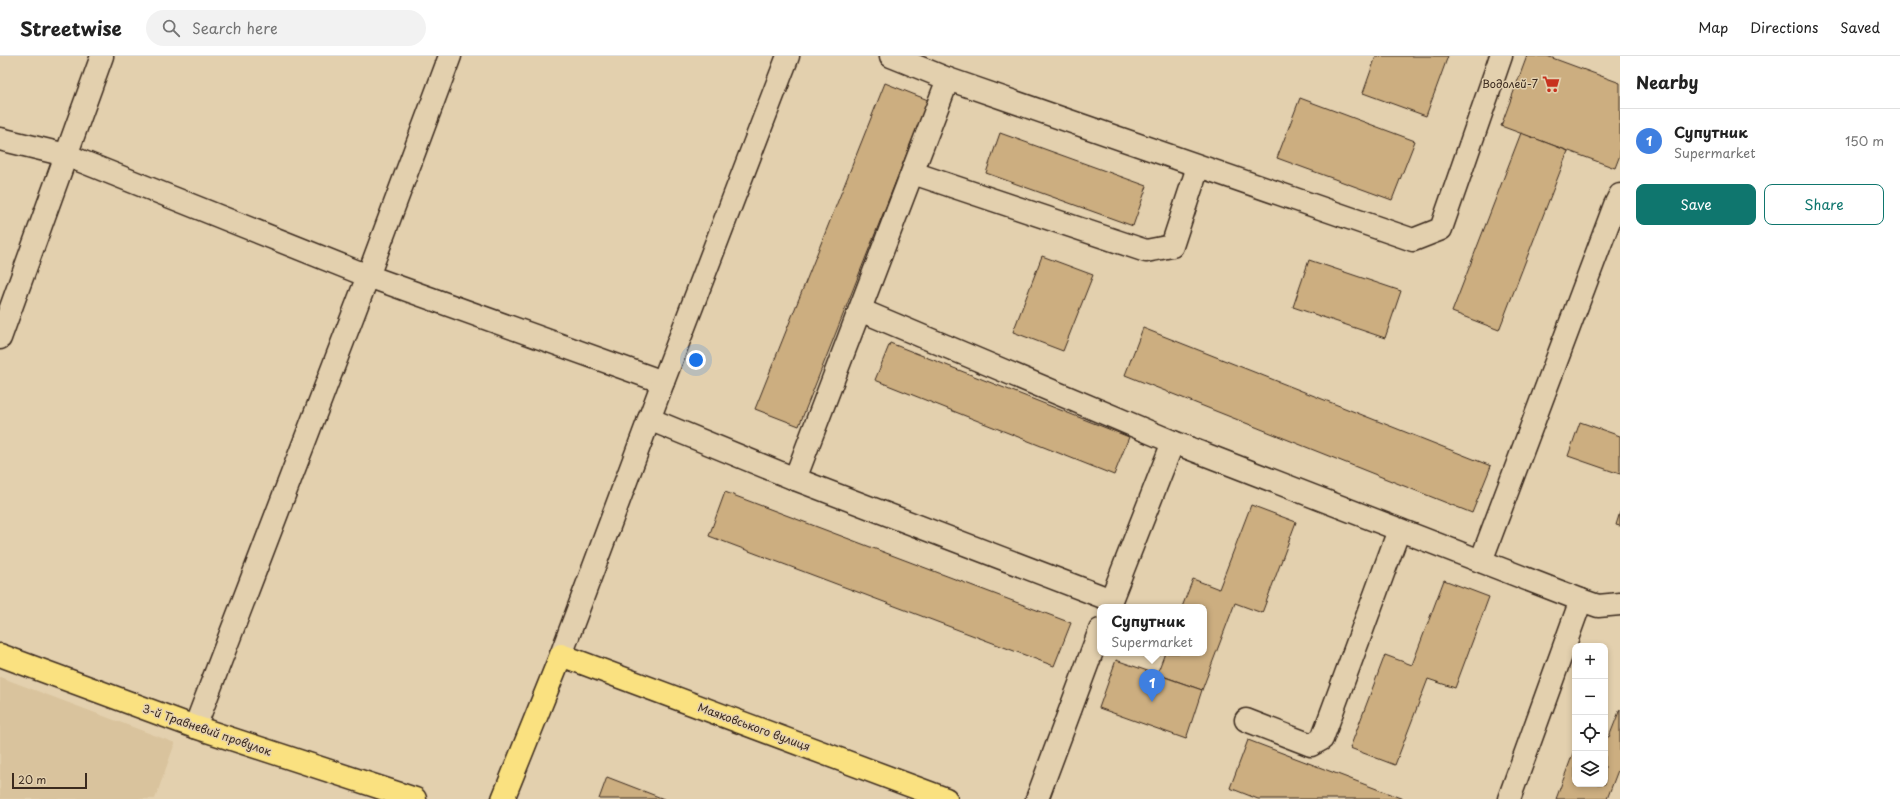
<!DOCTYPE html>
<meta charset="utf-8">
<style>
body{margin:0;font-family:"Playpen Sans",sans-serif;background:#f2f2f2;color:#222}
.controls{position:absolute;right:12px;bottom:12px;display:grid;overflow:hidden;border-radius:8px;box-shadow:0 2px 6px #0003}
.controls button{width:36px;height:36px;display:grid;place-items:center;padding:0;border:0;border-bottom:1px solid #e0e0e0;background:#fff;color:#222;font:20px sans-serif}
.scale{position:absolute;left:12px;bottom:10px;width:75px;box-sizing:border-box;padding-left:4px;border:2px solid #3b2a1e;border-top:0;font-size:11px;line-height:14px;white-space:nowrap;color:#3b2a1e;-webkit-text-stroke:3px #e3d0ae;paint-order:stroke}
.you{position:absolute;left:696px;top:304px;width:14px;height:14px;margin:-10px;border:3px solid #fff;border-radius:50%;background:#1a73e8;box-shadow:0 0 0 6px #1a73e833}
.badge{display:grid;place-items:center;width:26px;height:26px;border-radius:50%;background:#0f766e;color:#fff;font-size:13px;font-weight:700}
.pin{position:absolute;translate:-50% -33px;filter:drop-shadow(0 1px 2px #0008)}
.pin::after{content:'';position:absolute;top:21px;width:14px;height:12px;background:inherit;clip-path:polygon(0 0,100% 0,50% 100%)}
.popup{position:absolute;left:1097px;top:548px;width:110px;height:52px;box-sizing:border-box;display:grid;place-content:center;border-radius:8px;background:#fff;filter:drop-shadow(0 1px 3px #0005);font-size:13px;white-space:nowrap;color:#767676}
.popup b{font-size:15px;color:#222}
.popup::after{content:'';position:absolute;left:50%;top:100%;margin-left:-8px;border:8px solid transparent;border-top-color:#fff}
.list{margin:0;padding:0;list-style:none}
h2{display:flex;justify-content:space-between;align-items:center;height:52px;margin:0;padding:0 16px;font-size:17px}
h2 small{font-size:13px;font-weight:400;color:#767676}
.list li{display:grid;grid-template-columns:26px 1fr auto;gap:12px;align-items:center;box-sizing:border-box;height:64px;padding:0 16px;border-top:1px solid #e0e0e0}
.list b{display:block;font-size:15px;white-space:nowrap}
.list p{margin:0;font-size:13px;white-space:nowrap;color:#767676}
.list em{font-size:13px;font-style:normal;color:#767676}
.actions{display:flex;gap:8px;padding:12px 16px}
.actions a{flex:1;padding:9px 0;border:1px solid #0f766e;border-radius:8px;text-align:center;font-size:14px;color:#0f766e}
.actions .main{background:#0f766e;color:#fff}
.icon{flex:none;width:22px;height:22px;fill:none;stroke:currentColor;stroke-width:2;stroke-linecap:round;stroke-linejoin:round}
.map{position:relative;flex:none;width:1620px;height:743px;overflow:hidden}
header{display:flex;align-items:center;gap:24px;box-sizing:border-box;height:56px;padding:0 20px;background:#fff;border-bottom:1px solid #e0e0e0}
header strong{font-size:19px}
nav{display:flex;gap:22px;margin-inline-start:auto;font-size:14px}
.search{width:280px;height:36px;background:#f2f2f2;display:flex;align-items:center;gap:10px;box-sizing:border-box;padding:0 14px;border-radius:22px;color:#767676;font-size:15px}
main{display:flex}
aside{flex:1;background:#fff}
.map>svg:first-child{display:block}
.built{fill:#d9c39d}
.building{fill:#ccae80;stroke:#3b2a1e}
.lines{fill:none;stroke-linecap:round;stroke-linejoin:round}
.minor-casing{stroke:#3b2a1e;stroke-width:25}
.major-casing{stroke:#3b2a1e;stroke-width:25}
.minor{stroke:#e3d0ae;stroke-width:22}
.major{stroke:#fae180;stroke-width:22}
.labels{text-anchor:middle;stroke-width:3;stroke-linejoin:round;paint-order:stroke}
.poi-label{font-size:11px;fill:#3b2a1e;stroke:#e3d0ae;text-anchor:end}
.street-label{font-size:11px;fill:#3b2a1e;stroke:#e3d0ae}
</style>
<header>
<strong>Streetwise</strong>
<div class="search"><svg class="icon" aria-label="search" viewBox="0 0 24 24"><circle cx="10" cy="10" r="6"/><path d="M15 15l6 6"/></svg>Search here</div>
<nav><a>Map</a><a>Directions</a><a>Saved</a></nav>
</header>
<main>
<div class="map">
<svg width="1620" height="743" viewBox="0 0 1620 743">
<rect width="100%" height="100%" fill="#e3d0ae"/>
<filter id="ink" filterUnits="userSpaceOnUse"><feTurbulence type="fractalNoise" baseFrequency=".025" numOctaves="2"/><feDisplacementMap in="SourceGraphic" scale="8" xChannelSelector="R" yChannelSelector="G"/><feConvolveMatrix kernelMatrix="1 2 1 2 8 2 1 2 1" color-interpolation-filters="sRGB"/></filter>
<g filter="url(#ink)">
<path class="built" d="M 0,621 L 175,687 L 155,743 L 0,743 Z"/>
<g class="building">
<path d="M 1376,0 L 1448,0 L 1426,60 L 1363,37 Z"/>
<path d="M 1527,0 L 1547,0 L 1620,27 L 1620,99 L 1615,112 L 1501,70 Z"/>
<path d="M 885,27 L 928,44 L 799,370 L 755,353 Z"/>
<path d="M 1300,42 L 1415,85 L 1392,144 L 1277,102 Z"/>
<path d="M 1000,77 L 1147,130 L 1133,170 L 986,117 Z"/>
<path d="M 1521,77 L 1568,95 L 1499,274 L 1452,256 Z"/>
<path d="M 1042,200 L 1093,219 L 1063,295 L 1013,276 Z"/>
<path d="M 1309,204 L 1401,235 L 1385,282 L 1293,251 Z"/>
<path d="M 1143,272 L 1491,410 L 1472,457 L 1125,319 Z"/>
<path d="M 890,287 L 1129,381 L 1114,419 L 875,324 Z"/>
<path d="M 1580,366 L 1620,380 L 1620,418 L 1568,400 Z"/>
<path d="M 725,436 L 1071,567 L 1054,610 L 709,480 Z"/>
<path d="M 1251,449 L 1296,466 L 1262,557 L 1235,547 L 1202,634 L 1157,618 L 1165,597 L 1204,597 L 1204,551 L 1182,551 L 1193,523 L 1219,533 Z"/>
<path d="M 1620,456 L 1620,470 L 1616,469 Z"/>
<path d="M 1444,524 L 1489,541 L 1455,632 L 1428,623 L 1395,709 L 1350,692 L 1385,599 L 1412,609 Z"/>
<path d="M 1116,604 L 1202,634 L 1186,683 L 1099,652 Z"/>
<path d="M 1620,653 L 1620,709 L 1607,743 L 1556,743 L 1575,692 L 1575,728 L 1605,728 L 1605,680 L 1609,681 Z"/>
<path d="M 1248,684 L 1403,743 L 1258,743 L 1230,732 Z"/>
<path d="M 607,721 L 664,743 L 599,743 Z"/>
</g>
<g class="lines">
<g class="minor-casing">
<g id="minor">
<path d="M 948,23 L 1413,184 L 1441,173 L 1501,0"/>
<path d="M 0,83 L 66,99 L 368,220 L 663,326"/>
<path d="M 913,117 L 1146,195 L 1172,190 L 1198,111"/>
<path d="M 860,254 L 1173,386"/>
<path d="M 0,282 L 102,0"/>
<path d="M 649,363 L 795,423 L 948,23 L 891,0"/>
<path d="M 795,423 L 1111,544 L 1173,386 L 1581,544 L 1509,743"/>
<path d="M 1481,505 L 1615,149 L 1620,139"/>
<path d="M 1581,544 L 1598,550 L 1620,548"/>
<path d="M 561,599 L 663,326 L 788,0"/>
<path d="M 1246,664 L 1311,689 L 1322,683 L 1399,474"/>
<path d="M 195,671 L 368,220 L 450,0"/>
<path d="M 1037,743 L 1100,574"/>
</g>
</g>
<g class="major-casing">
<g id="major">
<path d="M 0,599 L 195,671 L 415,743"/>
<path d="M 503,743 L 561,599 L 946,743"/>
</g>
</g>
<use href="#minor" class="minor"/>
<use href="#major" class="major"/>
</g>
</g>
<defs>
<g id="supermarket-bare" transform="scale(1.38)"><path d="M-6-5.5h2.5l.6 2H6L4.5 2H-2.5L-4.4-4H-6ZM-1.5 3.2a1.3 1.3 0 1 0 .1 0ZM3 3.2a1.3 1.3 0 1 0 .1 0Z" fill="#c8321e" stroke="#e3d0ae" stroke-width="2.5" paint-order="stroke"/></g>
</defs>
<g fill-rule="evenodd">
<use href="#supermarket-bare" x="1551" y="28"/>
</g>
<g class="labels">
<g class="poi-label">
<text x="1538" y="32">Водолей-7</text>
</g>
<g class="street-label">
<text transform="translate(754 671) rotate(20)" y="4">Маяковського вулиця</text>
<text transform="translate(207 674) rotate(19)" y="4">3-й Травневий провулок</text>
</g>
</g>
</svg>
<div class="controls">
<button>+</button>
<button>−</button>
<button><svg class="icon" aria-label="locate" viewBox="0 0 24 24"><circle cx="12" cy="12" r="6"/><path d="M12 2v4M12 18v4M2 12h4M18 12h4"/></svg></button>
<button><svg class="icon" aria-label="layers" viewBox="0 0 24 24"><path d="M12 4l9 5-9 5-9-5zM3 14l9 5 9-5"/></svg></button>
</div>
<div class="scale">20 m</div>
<div class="you"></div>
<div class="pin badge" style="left:1152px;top:646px;background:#3f7fe0">1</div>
<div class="popup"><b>Супутник</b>Supermarket</div>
</div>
<aside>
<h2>Nearby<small></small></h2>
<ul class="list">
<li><span class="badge" style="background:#3f7fe0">1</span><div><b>Супутник</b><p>Supermarket</p></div><em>150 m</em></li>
</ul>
<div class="actions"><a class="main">Save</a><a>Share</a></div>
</aside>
</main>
